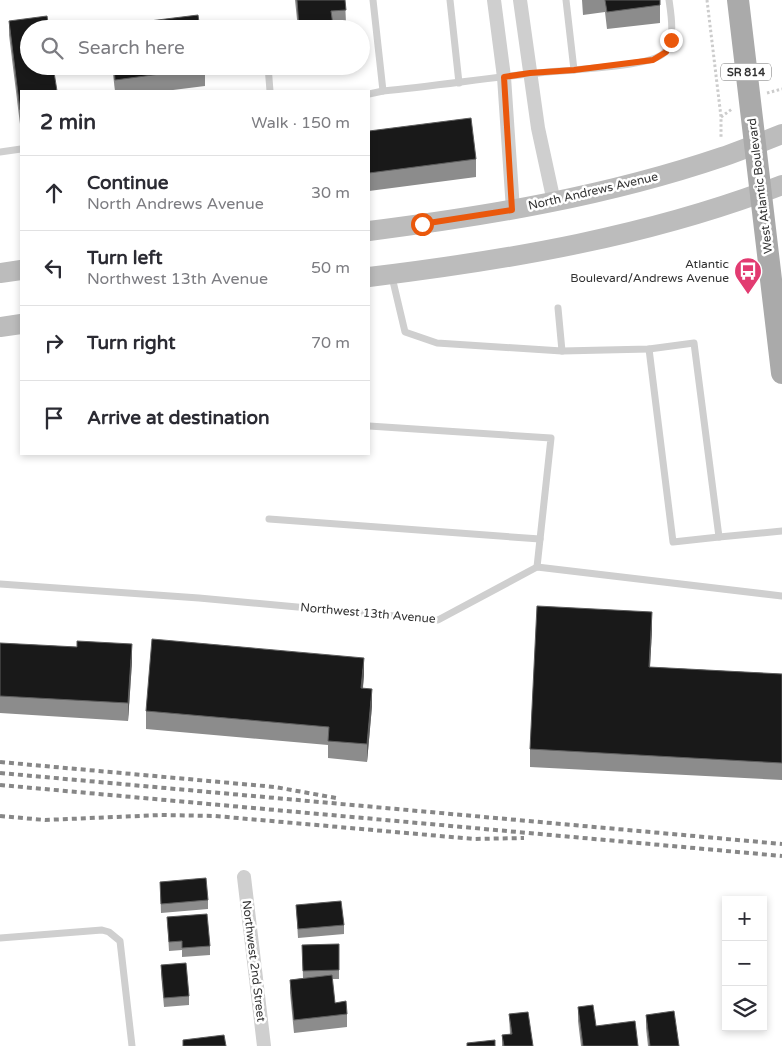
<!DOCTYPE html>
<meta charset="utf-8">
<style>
body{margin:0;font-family:"Varela Round",sans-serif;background:#f2f2f3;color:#2b2b33}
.controls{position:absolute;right:15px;bottom:15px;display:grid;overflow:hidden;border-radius:0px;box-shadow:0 2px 8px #0003}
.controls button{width:45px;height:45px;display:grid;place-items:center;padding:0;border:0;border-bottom:1px solid #e1e1e2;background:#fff;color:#2b2b33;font:25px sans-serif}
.stop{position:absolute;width:15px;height:15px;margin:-11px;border:4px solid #ea580c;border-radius:50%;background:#fff}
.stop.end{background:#ea580c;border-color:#fff;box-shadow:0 1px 5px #0008}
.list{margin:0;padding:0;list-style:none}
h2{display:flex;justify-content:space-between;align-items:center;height:65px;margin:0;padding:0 20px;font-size:21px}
h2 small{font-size:16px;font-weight:400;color:#7c7c81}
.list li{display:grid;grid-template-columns:32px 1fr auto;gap:15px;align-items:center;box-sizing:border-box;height:75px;padding:0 20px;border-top:1px solid #e1e1e2}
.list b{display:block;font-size:19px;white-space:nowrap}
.list p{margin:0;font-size:16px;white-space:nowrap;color:#7c7c81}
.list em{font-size:16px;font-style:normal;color:#7c7c81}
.icon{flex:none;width:28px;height:28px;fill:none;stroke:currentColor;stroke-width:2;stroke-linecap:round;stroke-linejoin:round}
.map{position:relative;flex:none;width:782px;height:1046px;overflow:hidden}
.search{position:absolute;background:#fff;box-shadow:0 2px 8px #0003;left:20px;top:20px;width:350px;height:55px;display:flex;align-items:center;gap:12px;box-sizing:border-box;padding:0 18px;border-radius:28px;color:#7c7c81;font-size:19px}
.panel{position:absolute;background:#fff;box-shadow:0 2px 8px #0003;left:20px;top:90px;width:350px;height:365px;border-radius:0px}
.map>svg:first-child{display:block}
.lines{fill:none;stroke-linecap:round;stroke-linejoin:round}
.path{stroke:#ccc;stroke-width:3;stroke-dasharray:2.5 2.5;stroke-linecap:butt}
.service{stroke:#cfcfcf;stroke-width:7}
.minor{stroke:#cfcfcf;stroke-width:14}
.secondary{stroke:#bcbcbc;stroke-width:20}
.primary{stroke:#aaa;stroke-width:22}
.rail{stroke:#878787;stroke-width:4;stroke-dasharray:5 4;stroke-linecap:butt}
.wall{fill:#8c8c8c}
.shaded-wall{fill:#5e5e5e}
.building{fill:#191919;stroke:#5e5e5e}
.route{stroke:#ea580c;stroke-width:6}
.labels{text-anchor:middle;stroke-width:5;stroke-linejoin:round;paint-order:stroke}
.shield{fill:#fff;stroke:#707070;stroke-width:1}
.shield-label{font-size:11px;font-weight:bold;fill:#323232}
.street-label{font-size:12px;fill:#323232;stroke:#fff}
.poi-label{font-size:12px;fill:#323232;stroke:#fff;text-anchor:end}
</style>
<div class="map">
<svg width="782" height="1046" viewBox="0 0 782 1046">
<rect width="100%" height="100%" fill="#fff"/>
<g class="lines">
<g class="path">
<path d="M 707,0 L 721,117 L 721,138"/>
<path d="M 767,93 L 782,89"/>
<path d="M 721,117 L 732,109"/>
</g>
<g class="service">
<path d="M 373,0 L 383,91 C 447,85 510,74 574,70 L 566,0"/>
<path d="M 450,0 L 459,83"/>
<path d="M 268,66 L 270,91"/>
<path d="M 574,70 C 594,68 652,65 664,53 C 676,41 671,14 669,0"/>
<path d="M 369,94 L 383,91"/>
<path d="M 0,152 L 21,149"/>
<path d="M 392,277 L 405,332 L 437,343 L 562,351 L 649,349 L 694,343 L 719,537 L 782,531"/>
<path d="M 558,308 L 562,351"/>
<path d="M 649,349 L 673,542 L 719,537"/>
<path d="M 369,426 L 551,438 L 537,567"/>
<path d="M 269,519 L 540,539"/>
<path d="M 0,584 L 199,598 L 438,620 L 537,567 L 782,596"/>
<path d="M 0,938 L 102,930 L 109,932 L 120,941 L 132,1046"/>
</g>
<g class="minor">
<path d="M 494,0 L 504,77 L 513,210"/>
<path d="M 520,0 L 538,128 L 554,202"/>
<path d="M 244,877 L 264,1046"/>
</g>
<g class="secondary">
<path d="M 369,231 C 488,216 607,196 722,157 C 742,150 762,142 782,134"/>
<path d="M 0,273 L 21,270"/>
<path d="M 369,277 C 509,260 650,236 782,185"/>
<path d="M 0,327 L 21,324"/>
</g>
<path class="primary" d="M 738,0 L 782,373"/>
<g class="rail">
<path d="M 0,762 L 275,787 L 336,798"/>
<path d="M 0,773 L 782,844"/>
<path d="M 0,785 L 782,856"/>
<path d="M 0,816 L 45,820 L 161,815 L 215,816 L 474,839 L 524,838"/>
</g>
</g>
<g class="wall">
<path d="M 295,0 L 345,0 L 346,23 L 333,25 L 333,29 L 298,29 Z"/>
<path d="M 582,0 L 660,0 L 660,23 L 607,29 L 605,12 L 583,15 Z"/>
<path d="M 9,21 L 21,91 L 21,124 L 20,124 L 9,35 Z"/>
<path d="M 112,66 L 205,66 L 205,86 L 165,91 L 115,91 Z"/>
<path d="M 369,131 L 476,159 L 476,177 L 369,191 Z"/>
<path d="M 652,630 L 650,667 L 782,674 L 782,780 L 530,767 L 530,749 Z"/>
<path d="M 0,643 L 77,647 L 132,662 L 128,721 L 0,713 Z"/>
<path d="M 364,675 L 363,688 L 372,706 L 367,762 L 328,758 L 328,745 L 146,729 L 146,711 Z"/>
<path d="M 160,882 L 208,900 L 208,909 L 161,913 Z"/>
<path d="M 296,905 L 344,925 L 344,934 L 298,938 Z"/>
<path d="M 167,917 L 210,946 L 210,955 L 182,957 L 182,950 L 169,951 Z"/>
<path d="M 339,944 L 339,979 L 332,979 L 335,1003 L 347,1014 L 347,1027 L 294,1033 L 290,993 L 290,980 L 303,978 L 302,945 Z"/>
<path d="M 161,965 L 189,996 L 189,1005 L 164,1007 L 161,974 Z"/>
<path d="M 578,1007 L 596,1026 L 638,1046 L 581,1046 L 578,1021 Z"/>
<path d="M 509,1014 L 533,1046 L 502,1046 L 502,1035 L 510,1034 Z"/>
<path d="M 646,1015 L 679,1046 L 648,1046 L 646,1028 Z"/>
</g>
<g class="shaded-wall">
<path d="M 652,612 L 652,630 L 649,685 L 649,667 Z"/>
<path d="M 132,644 L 132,662 L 128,721 L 128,703 Z"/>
<path d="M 364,658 L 364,675 L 361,705 L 361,688 Z"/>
<path d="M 372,689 L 372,706 L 367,762 L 367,744 Z"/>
</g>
<g class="building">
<path d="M 297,0 L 345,0 L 346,10 L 331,11 L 333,25 L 299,28 Z"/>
<path d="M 605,0 L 660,0 L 660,5 L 607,12 Z"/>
<path d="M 198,15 L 200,29 L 109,29 L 109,26 Z"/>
<path d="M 47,16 L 49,29 L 29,29 L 29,66 L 53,66 L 57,91 L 21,91 L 21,110 L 20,110 L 9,21 Z"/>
<path d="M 114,66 L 205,66 L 205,68 L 115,80 Z"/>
<path d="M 471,118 L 476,159 L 369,173 L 369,131 Z"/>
<path d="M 537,606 L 652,612 L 649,667 L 782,674 L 782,763 L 530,749 Z"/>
<path d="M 152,639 L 364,658 L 361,688 L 372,689 L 367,744 L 328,741 L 329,727 L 146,711 Z"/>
<path d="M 77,641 L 132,644 L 128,703 L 0,696 L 0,643 L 77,647 Z"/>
<path d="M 206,878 L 208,900 L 161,904 L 160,882 Z"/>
<path d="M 341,901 L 344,925 L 298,929 L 296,905 Z"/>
<path d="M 207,914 L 210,946 L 182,948 L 182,941 L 169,942 L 167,917 Z"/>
<path d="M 339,944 L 339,970 L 303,971 L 302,945 Z"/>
<path d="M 186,963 L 189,996 L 164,998 L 161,965 Z"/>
<path d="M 332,975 L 335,1003 L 346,1001 L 347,1014 L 294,1020 L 290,980 Z"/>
<path d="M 593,1005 L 596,1026 L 635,1021 L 638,1046 L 583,1046 L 578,1007 Z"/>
<path d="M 674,1011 L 679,1046 L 650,1046 L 646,1015 Z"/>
<path d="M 528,1012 L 533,1046 L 504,1046 L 502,1035 L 512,1034 L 509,1014 Z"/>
<path d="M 224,1035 L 226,1046 L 183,1046 L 183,1040 Z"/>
<path d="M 495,1040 L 495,1046 L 467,1046 L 467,1043 Z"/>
</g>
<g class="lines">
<path class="route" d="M 422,224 L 512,210 L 504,77 L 530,73 L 574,70 L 653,60 L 666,52 L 671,40"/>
</g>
<defs>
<g id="bus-pin" transform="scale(1.4375)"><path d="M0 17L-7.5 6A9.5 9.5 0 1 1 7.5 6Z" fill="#e23b71" stroke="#fff"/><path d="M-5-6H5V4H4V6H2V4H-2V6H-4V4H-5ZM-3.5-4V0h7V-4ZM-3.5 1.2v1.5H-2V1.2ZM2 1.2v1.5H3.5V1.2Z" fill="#fff"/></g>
</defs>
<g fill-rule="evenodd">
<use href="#bus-pin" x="748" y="271"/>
</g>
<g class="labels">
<rect class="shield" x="721" y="63.5" width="50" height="17" rx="4"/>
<g class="shield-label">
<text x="746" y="76">SR 814</text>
</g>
<g class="street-label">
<text transform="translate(760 186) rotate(-97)" y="4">West Atlantic Boulevard</text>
<text transform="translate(593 191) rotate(-13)" y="4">North Andrews Avenue</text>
<text transform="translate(368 613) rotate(5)" y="4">Northwest 13th Avenue</text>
<text transform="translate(254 961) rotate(83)" y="4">Northwest 2nd Street</text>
</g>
<g class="poi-label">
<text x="729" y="268">Atlantic<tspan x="729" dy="14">Boulevard/Andrews Avenue</tspan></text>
</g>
</g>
</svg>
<div class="controls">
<button>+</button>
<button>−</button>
<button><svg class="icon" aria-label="layers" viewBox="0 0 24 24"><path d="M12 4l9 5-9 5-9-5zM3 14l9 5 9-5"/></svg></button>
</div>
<div class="stop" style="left:422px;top:224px"></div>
<div class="stop end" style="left:671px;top:40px"></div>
<div class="search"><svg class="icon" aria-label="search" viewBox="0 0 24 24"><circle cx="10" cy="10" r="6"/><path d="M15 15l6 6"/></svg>Search here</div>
<section class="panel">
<h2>2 min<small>Walk · 150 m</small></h2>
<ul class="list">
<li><svg class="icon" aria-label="ahead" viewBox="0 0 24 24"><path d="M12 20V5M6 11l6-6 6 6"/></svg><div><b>Continue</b><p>North Andrews Avenue</p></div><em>30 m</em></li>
<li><svg class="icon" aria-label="left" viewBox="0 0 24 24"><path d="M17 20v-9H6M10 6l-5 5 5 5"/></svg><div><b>Turn left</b><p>Northwest 13th Avenue</p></div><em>50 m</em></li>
<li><svg class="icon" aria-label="right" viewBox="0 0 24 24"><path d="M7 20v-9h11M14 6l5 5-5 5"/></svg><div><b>Turn right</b></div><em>70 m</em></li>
<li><svg class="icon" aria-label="arrive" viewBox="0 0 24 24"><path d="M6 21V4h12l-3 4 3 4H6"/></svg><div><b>Arrive at destination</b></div></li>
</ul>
</section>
</div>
